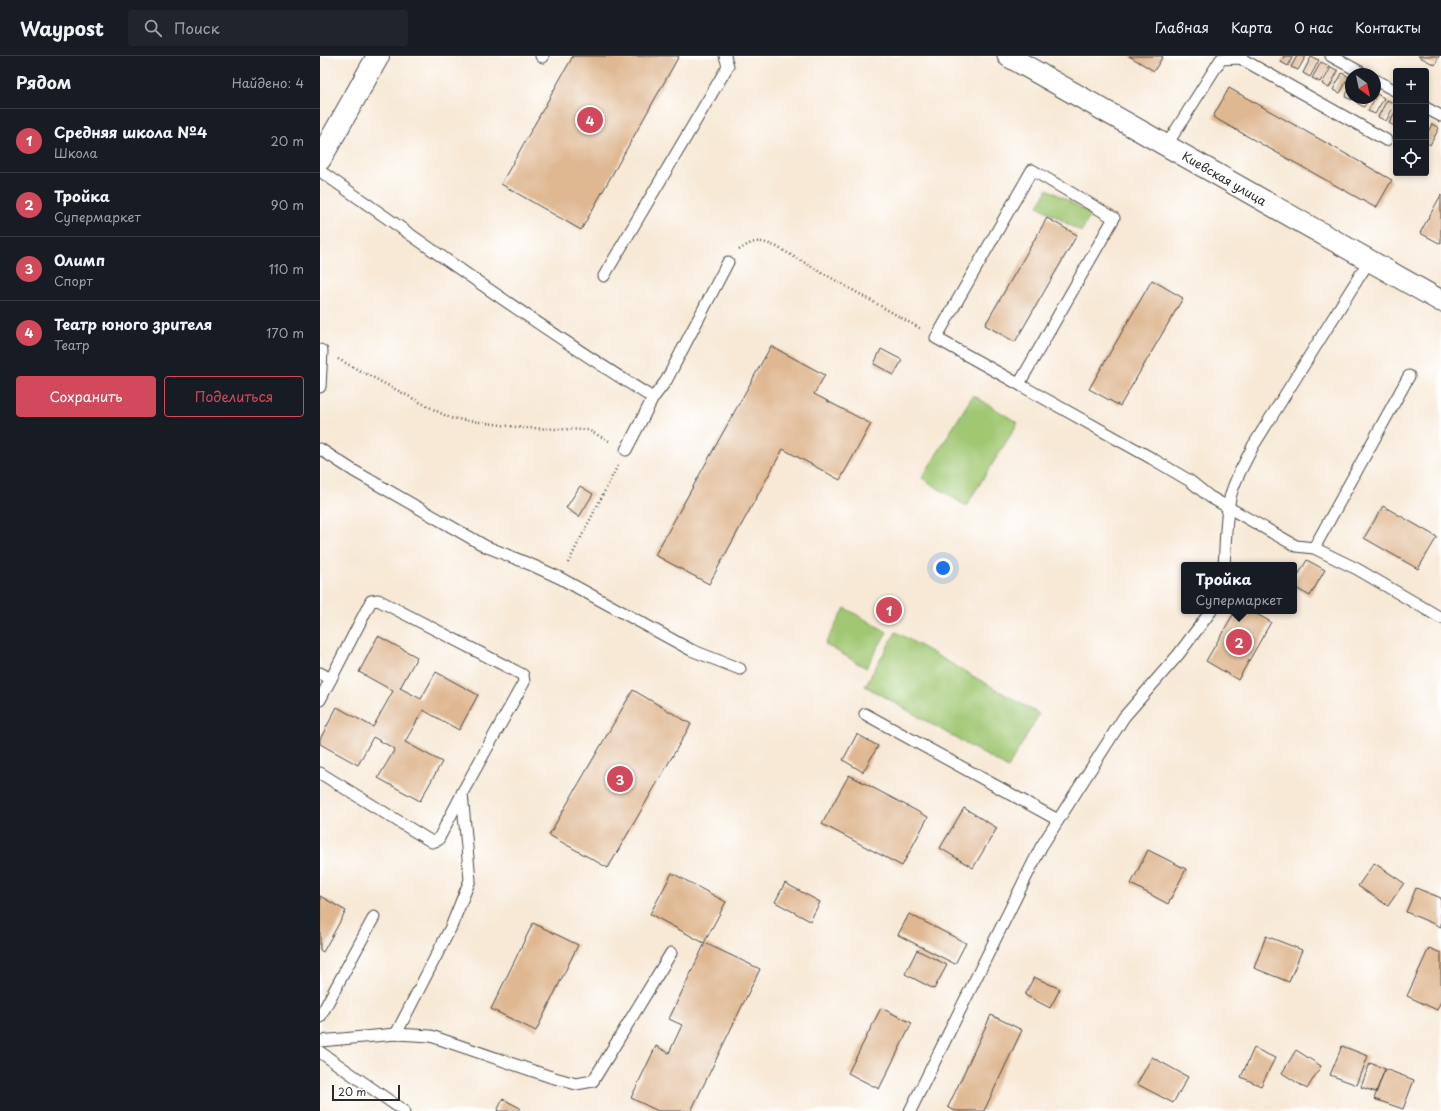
<!DOCTYPE html>
<html lang="ru">
<meta charset="utf-8">
<style>
body{margin:0;font-family:"Playpen Sans",sans-serif;background:#20242c;color:#f1f3f6}
.controls{position:absolute;right:12px;top:12px;display:grid;overflow:hidden;border-radius:4px;box-shadow:0 2px 6px #0003}
.controls button{width:36px;height:36px;display:grid;place-items:center;padding:0;border:0;border-bottom:1px solid #363941;background:#171b24;color:#f1f3f6;font:20px sans-serif}
.compass{position:absolute;left:1025px;top:12px;width:36px;height:36px;border-radius:50%;background:#171b24;box-shadow:0 2px 6px #0003;rotate:147deg}
.scale{position:absolute;left:12px;bottom:10px;width:68px;box-sizing:border-box;padding-left:4px;border:2px solid #2b2b2b;border-top:0;font-size:11px;line-height:14px;white-space:nowrap;color:#2b2b2b;-webkit-text-stroke:3px #fff;paint-order:stroke}
.you{position:absolute;left:623px;top:512px;width:14px;height:14px;margin:-10px;border:3px solid #fff;border-radius:50%;background:#1a73e8;box-shadow:0 0 0 6px #1a73e833}
.badge{display:grid;place-items:center;width:26px;height:26px;border-radius:50%;background:#d1495b;color:#fff;font-size:13px;font-weight:700}
.pin{position:absolute;translate:-50% -50%;border:2px solid #fff;box-shadow:0 1px 4px #0006}
.popup{position:absolute;left:861px;top:506px;width:116px;height:52px;box-sizing:border-box;display:grid;place-content:center;border-radius:4px;background:#171b24;filter:drop-shadow(0 1px 3px #0005);font-size:13px;white-space:nowrap;color:#9ea1a6}
.popup b{font-size:15px;color:#f1f3f6}
.popup::after{content:'';position:absolute;left:50%;top:100%;margin-left:-8px;border:8px solid transparent;border-top-color:#171b24}
.list{margin:0;padding:0;list-style:none}
h2{display:flex;justify-content:space-between;align-items:center;height:52px;margin:0;padding:0 16px;font-size:17px}
h2 small{font-size:13px;font-weight:400;color:#9ea1a6}
.list li{display:grid;grid-template-columns:26px 1fr auto;gap:12px;align-items:center;box-sizing:border-box;height:64px;padding:0 16px;border-top:1px solid #363941}
.list b{display:block;font-size:15px;white-space:nowrap}
.list p{margin:0;font-size:13px;white-space:nowrap;color:#9ea1a6}
.list em{font-size:13px;font-style:normal;color:#9ea1a6}
.actions{display:flex;gap:8px;padding:12px 16px}
.actions a{flex:1;padding:9px 0;border:1px solid #d1495b;border-radius:4px;text-align:center;font-size:14px;color:#d1495b}
.actions .main{background:#d1495b;color:#fff}
.icon{flex:none;width:22px;height:22px;fill:none;stroke:currentColor;stroke-width:2;stroke-linecap:round;stroke-linejoin:round}
.map{position:relative;flex:none;width:1121px;height:1055px;overflow:hidden}
header{display:flex;align-items:center;gap:24px;box-sizing:border-box;height:56px;padding:0 20px;background:#171b24;border-bottom:1px solid #363941}
header strong{font-size:19px}
nav{display:flex;gap:22px;margin-inline-start:auto;font-size:14px}
.search{width:280px;height:36px;background:#20242c;display:flex;align-items:center;gap:10px;box-sizing:border-box;padding:0 14px;border-radius:4px;color:#9ea1a6;font-size:15px}
main{display:flex}
aside{flex:1;background:#171b24}
.map>svg:first-child{display:block}
.green{fill:#a0c772;stroke:#66794e}
.building{fill:#dfb892}
.lines{fill:none;stroke-linecap:round;stroke-linejoin:round}
.service-casing{stroke:#4a4845;stroke-width:13}
.minor-casing{stroke:#4a4845;stroke-width:23}
.tertiary-casing{stroke:#4a4845;stroke-width:24}
.path{stroke:#4a4845;stroke-width:2.5;stroke-dasharray:1 3;stroke-linecap:butt}
.service{stroke:#fff;stroke-width:11}
.minor{stroke:#fff;stroke-width:21}
.tertiary{stroke:#fff;stroke-width:22}
.labels{text-anchor:middle;stroke-width:4;stroke-linejoin:round;paint-order:stroke}
.street-label{font-size:12px;fill:#2b2b2b;stroke:#fff}
</style>
<header>
<strong>Waypost</strong>
<div class="search"><svg class="icon" aria-label="search" viewBox="0 0 24 24"><circle cx="10" cy="10" r="6"/><path d="M15 15l6 6"/></svg>Поиск</div>
<nav><a>Главная</a><a>Карта</a><a>О нас</a><a>Контакты</a></nav>
</header>
<main>
<aside>
<h2>Рядом<small>Найдено: 4</small></h2>
<ul class="list">
<li><span class="badge">1</span><div><b>Средняя школа №4</b><p>Школа</p></div><em>20 m</em></li>
<li><span class="badge">2</span><div><b>Тройка</b><p>Супермаркет</p></div><em>90 m</em></li>
<li><span class="badge">3</span><div><b>Олимп</b><p>Спорт</p></div><em>110 m</em></li>
<li><span class="badge">4</span><div><b>Театр юного зрителя</b><p>Театр</p></div><em>170 m</em></li>
</ul>
<div class="actions"><a class="main">Сохранить</a><a>Поделиться</a></div>
</aside>
<div class="map">
<svg width="1121" height="1055" viewBox="0 0 1121 1055">
<rect width="100%" height="100%" fill="#fff"/>
<filter id="ink" filterUnits="userSpaceOnUse"><feTurbulence type="fractalNoise" baseFrequency=".025" numOctaves="2"/><feDisplacementMap in="SourceGraphic" scale="8" xChannelSelector="R" yChannelSelector="G"/><feConvolveMatrix kernelMatrix="1 2 1 2 8 2 1 2 1" color-interpolation-filters="sRGB"/></filter>
<filter id="wash" filterUnits="userSpaceOnUse"><feTurbulence type="fractalNoise" baseFrequency=".012" numOctaves="4" result="noise"/><feDisplacementMap in="SourceGraphic" scale="16" xChannelSelector="R" yChannelSelector="G"/><feGaussianBlur stdDeviation="0.9" result="paint"/><feColorMatrix in="noise" values="0 0 0 0 0 0 0 0 0 0 0 0 0 0 0 0 0 1.4 0 .05"/><feComposite in="paint" operator="in"/></filter>
<g filter="url(#wash)">
<rect width="100%" height="100%" fill="#f7e9d6"/>
<g class="green">
<path d="M 728,133 L 771,158 L 761,176 L 718,150 Z"/>
<path d="M 653,339 L 698,367 L 646,450 L 602,422 Z"/>
<path d="M 525,552 L 567,576 L 546,612 L 505,588 Z"/>
<path d="M 576,576 L 719,658 L 688,712 L 545,630 Z"/>
</g>
<g id="blocks">
<g class="building">
<path d="M 253,0 L 359,0 L 261,174 L 181,128 Z"/>
<path d="M 809,0 L 843,0 L 834,15 Z"/>
<path d="M 964,0 L 973,0 L 968,10 L 961,6 Z"/>
<path d="M 977,0 L 986,0 L 978,14 L 971,11 Z"/>
<path d="M 1098,0 L 1119,0 L 1115,9 Z"/>
<path d="M 991,1 L 999,4 L 990,21 L 983,17 Z"/>
<path d="M 1001,6 L 1009,10 L 1000,26 L 992,22 Z"/>
<path d="M 1011,11 L 1018,15 L 1009,32 L 1002,28 Z"/>
<path d="M 1022,17 L 1029,21 L 1020,37 L 1013,34 Z"/>
<path d="M 1031,29 L 1031,42 L 1033,42 L 1032,44 L 1025,41 Z"/>
<path d="M 909,32 L 1072,124 L 1056,152 L 893,61 Z"/>
<path d="M 1057,38 L 1064,42 L 1055,58 L 1048,55 Z"/>
<path d="M 1040,42 L 1049,42 L 1044,51 L 1037,47 Z"/>
<path d="M 1067,44 L 1075,48 L 1066,65 L 1058,61 Z"/>
<path d="M 1076,54 L 1076,71 L 1069,67 Z"/>
<path d="M 1112,68 L 1119,72 L 1110,89 L 1106,86 L 1106,80 Z"/>
<path d="M 1121,139 L 1121,188 L 1100,177 Z"/>
<path d="M 727,162 L 757,179 L 695,286 L 665,269 Z"/>
<path d="M 832,224 L 863,242 L 800,350 L 769,333 Z"/>
<path d="M 451,290 L 505,319 L 494,338 L 551,368 L 520,424 L 463,393 L 389,528 L 335,499 Z"/>
<path d="M 561,293 L 582,304 L 574,319 L 554,308 Z"/>
<path d="M 260,430 L 273,438 L 259,461 L 246,452 Z"/>
<path d="M 1063,450 L 1117,481 L 1098,513 L 1044,482 Z"/>
<path d="M 987,504 L 1005,514 L 990,540 L 974,531 L 974,526 Z"/>
<path d="M 915,555 L 931,555 L 951,566 L 918,624 L 886,605 Z"/>
<path d="M 58,580 L 97,601 L 80,632 L 101,643 L 116,616 L 158,639 L 139,674 L 103,654 L 85,686 L 122,706 L 100,745 L 58,722 L 75,693 L 53,681 L 38,709 L 0,688 L 0,683 L 17,651 L 53,671 L 73,635 L 39,616 Z"/>
<path d="M 313,634 L 371,668 L 288,812 L 229,779 Z"/>
<path d="M 537,678 L 558,690 L 543,716 L 523,704 Z"/>
<path d="M 529,719 L 608,761 L 582,810 L 502,768 Z"/>
<path d="M 644,752 L 677,772 L 653,812 L 620,792 Z"/>
<path d="M 828,794 L 866,813 L 848,848 L 811,828 Z"/>
<path d="M 1054,807 L 1084,827 L 1068,850 L 1038,830 Z"/>
<path d="M 352,817 L 406,846 L 384,887 L 330,858 Z"/>
<path d="M 465,827 L 500,846 L 490,865 L 455,846 Z"/>
<path d="M 1096,832 L 1121,842 L 1121,871 L 1086,856 Z"/>
<path d="M 0,840 L 26,855 L 3,896 L 0,894 Z"/>
<path d="M 589,858 L 646,887 L 635,908 L 578,879 Z"/>
<path d="M 213,867 L 258,889 L 216,975 L 171,953 Z"/>
<path d="M 946,880 L 982,894 L 969,926 L 934,912 Z"/>
<path d="M 385,887 L 440,913 L 371,1055 L 338,1055 L 311,1042 L 336,990 L 349,997 L 362,969 L 349,963 Z"/>
<path d="M 1109,892 L 1121,897 L 1121,945 L 1117,954 L 1087,940 Z"/>
<path d="M 597,894 L 627,909 L 614,933 L 585,918 Z"/>
<path d="M 714,921 L 740,933 L 730,952 L 705,939 Z"/>
<path d="M 561,952 L 592,967 L 559,1033 L 528,1017 Z"/>
<path d="M 671,959 L 702,974 L 664,1055 L 635,1055 L 628,1051 Z"/>
<path d="M 1022,990 L 1048,1000 L 1037,1029 L 1010,1019 Z"/>
<path d="M 934,992 L 955,1002 L 941,1030 L 921,1021 Z"/>
<path d="M 976,994 L 1001,1010 L 987,1033 L 962,1017 Z"/>
<path d="M 832,1001 L 868,1021 L 853,1047 L 817,1028 Z"/>
<path d="M 1050,1007 L 1065,1013 L 1056,1036 L 1041,1031 Z"/>
<path d="M 1065,1013 L 1094,1024 L 1083,1053 L 1054,1043 Z"/>
<path d="M 183,1043 L 200,1052 L 198,1055 L 177,1055 Z"/>
</g>
</g>
</g>
<g filter="url(#ink)">
<use href="#blocks" fill-opacity="0" stroke="#4a4845" stroke-width="1"/>
<g class="lines">
<g class="service-casing">
<g id="service">
<path d="M 221,0 L 223,1"/>
<path d="M 1011,0 L 1044,18"/>
<path d="M 1055,24 L 1076,35"/>
<path d="M 1106,52 L 1121,60"/>
<path d="M 846,90 L 901,3 L 920,2 L 1066,84"/>
<path d="M 0,115 C 110,192 219,271 333,342"/>
<path d="M 284,220 L 408,10 L 405,0"/>
<path d="M 0,294 L 2,295 L 0,331"/>
<path d="M 699,328 L 794,162 L 712,114 L 616,282 L 831,402 L 870,425 L 890,441 L 976,490 L 994,492 L 1037,513 L 1121,562"/>
<path d="M 0,393 L 34,415 L 165,490 L 214,510 L 240,522 L 371,594 L 420,613"/>
<path d="M 306,394 L 333,342 L 346,325 L 408,206"/>
<path d="M 994,492 L 1089,320"/>
<path d="M 904,509 C 906,487 905,456 912,435 C 917,419 926,405 933,390 L 1049,205"/>
<path d="M 0,617 L 11,623"/>
<path d="M 0,644 L 51,545 L 58,544 L 203,619 L 204,626 L 142,737 L 150,824 L 131,871 L 76,978"/>
<path d="M 545,658 L 738,764"/>
<path d="M 0,717 L 112,786 L 118,784 L 142,738"/>
<path d="M 0,961 L 54,861"/>
<path d="M 0,985 L 76,978 L 111,980 L 231,1021 L 256,1028 L 273,1025 L 351,897"/>
<path d="M 0,996 L 84,1055"/>
<path d="M 590,1055 L 721,791 L 804,661 L 858,599 L 891,555"/>
</g>
</g>
<g class="minor-casing">
<path id="minor" d="M 688,0 L 1121,245"/>
</g>
<g class="tertiary-casing">
<path id="tertiary" d="M 0,103 L 58,0"/>
</g>
<g class="path">
<path d="M 419,194 C 435,183 440,184 457,191 L 601,273"/>
<path d="M 18,303 L 130,362 L 204,372 L 268,374 L 291,386"/>
<path d="M 248,507 L 298,409"/>
</g>
<use href="#service" class="service"/>
<use href="#minor" class="minor"/>
<use href="#tertiary" class="tertiary"/>
</g>
</g>
<g class="labels">
<g class="street-label">
<text transform="translate(904 123) rotate(30)" y="4">Киевская улица</text>
</g>
</g>
</svg>
<div class="controls">
<button>+</button>
<button>−</button>
<button><svg class="icon" aria-label="locate" viewBox="0 0 24 24"><circle cx="12" cy="12" r="6"/><path d="M12 2v4M12 18v4M2 12h4M18 12h4"/></svg></button>
</div>
<svg class="compass" viewBox="-18 -18 36 36"><path d="M0-13l5 13h-10z" fill="#e53935"/><path d="M0 13l5-13h-10z" fill="#9ea1a6"/></svg>
<div class="scale">20 m</div>
<div class="you"></div>
<div class="pin badge" style="left:569px;top:554px">1</div>
<div class="pin badge" style="left:919px;top:586px">2</div>
<div class="popup"><b>Тройка</b>Супермаркет</div>
<div class="pin badge" style="left:300px;top:723px">3</div>
<div class="pin badge" style="left:270px;top:64px">4</div>
</div>
</main>
